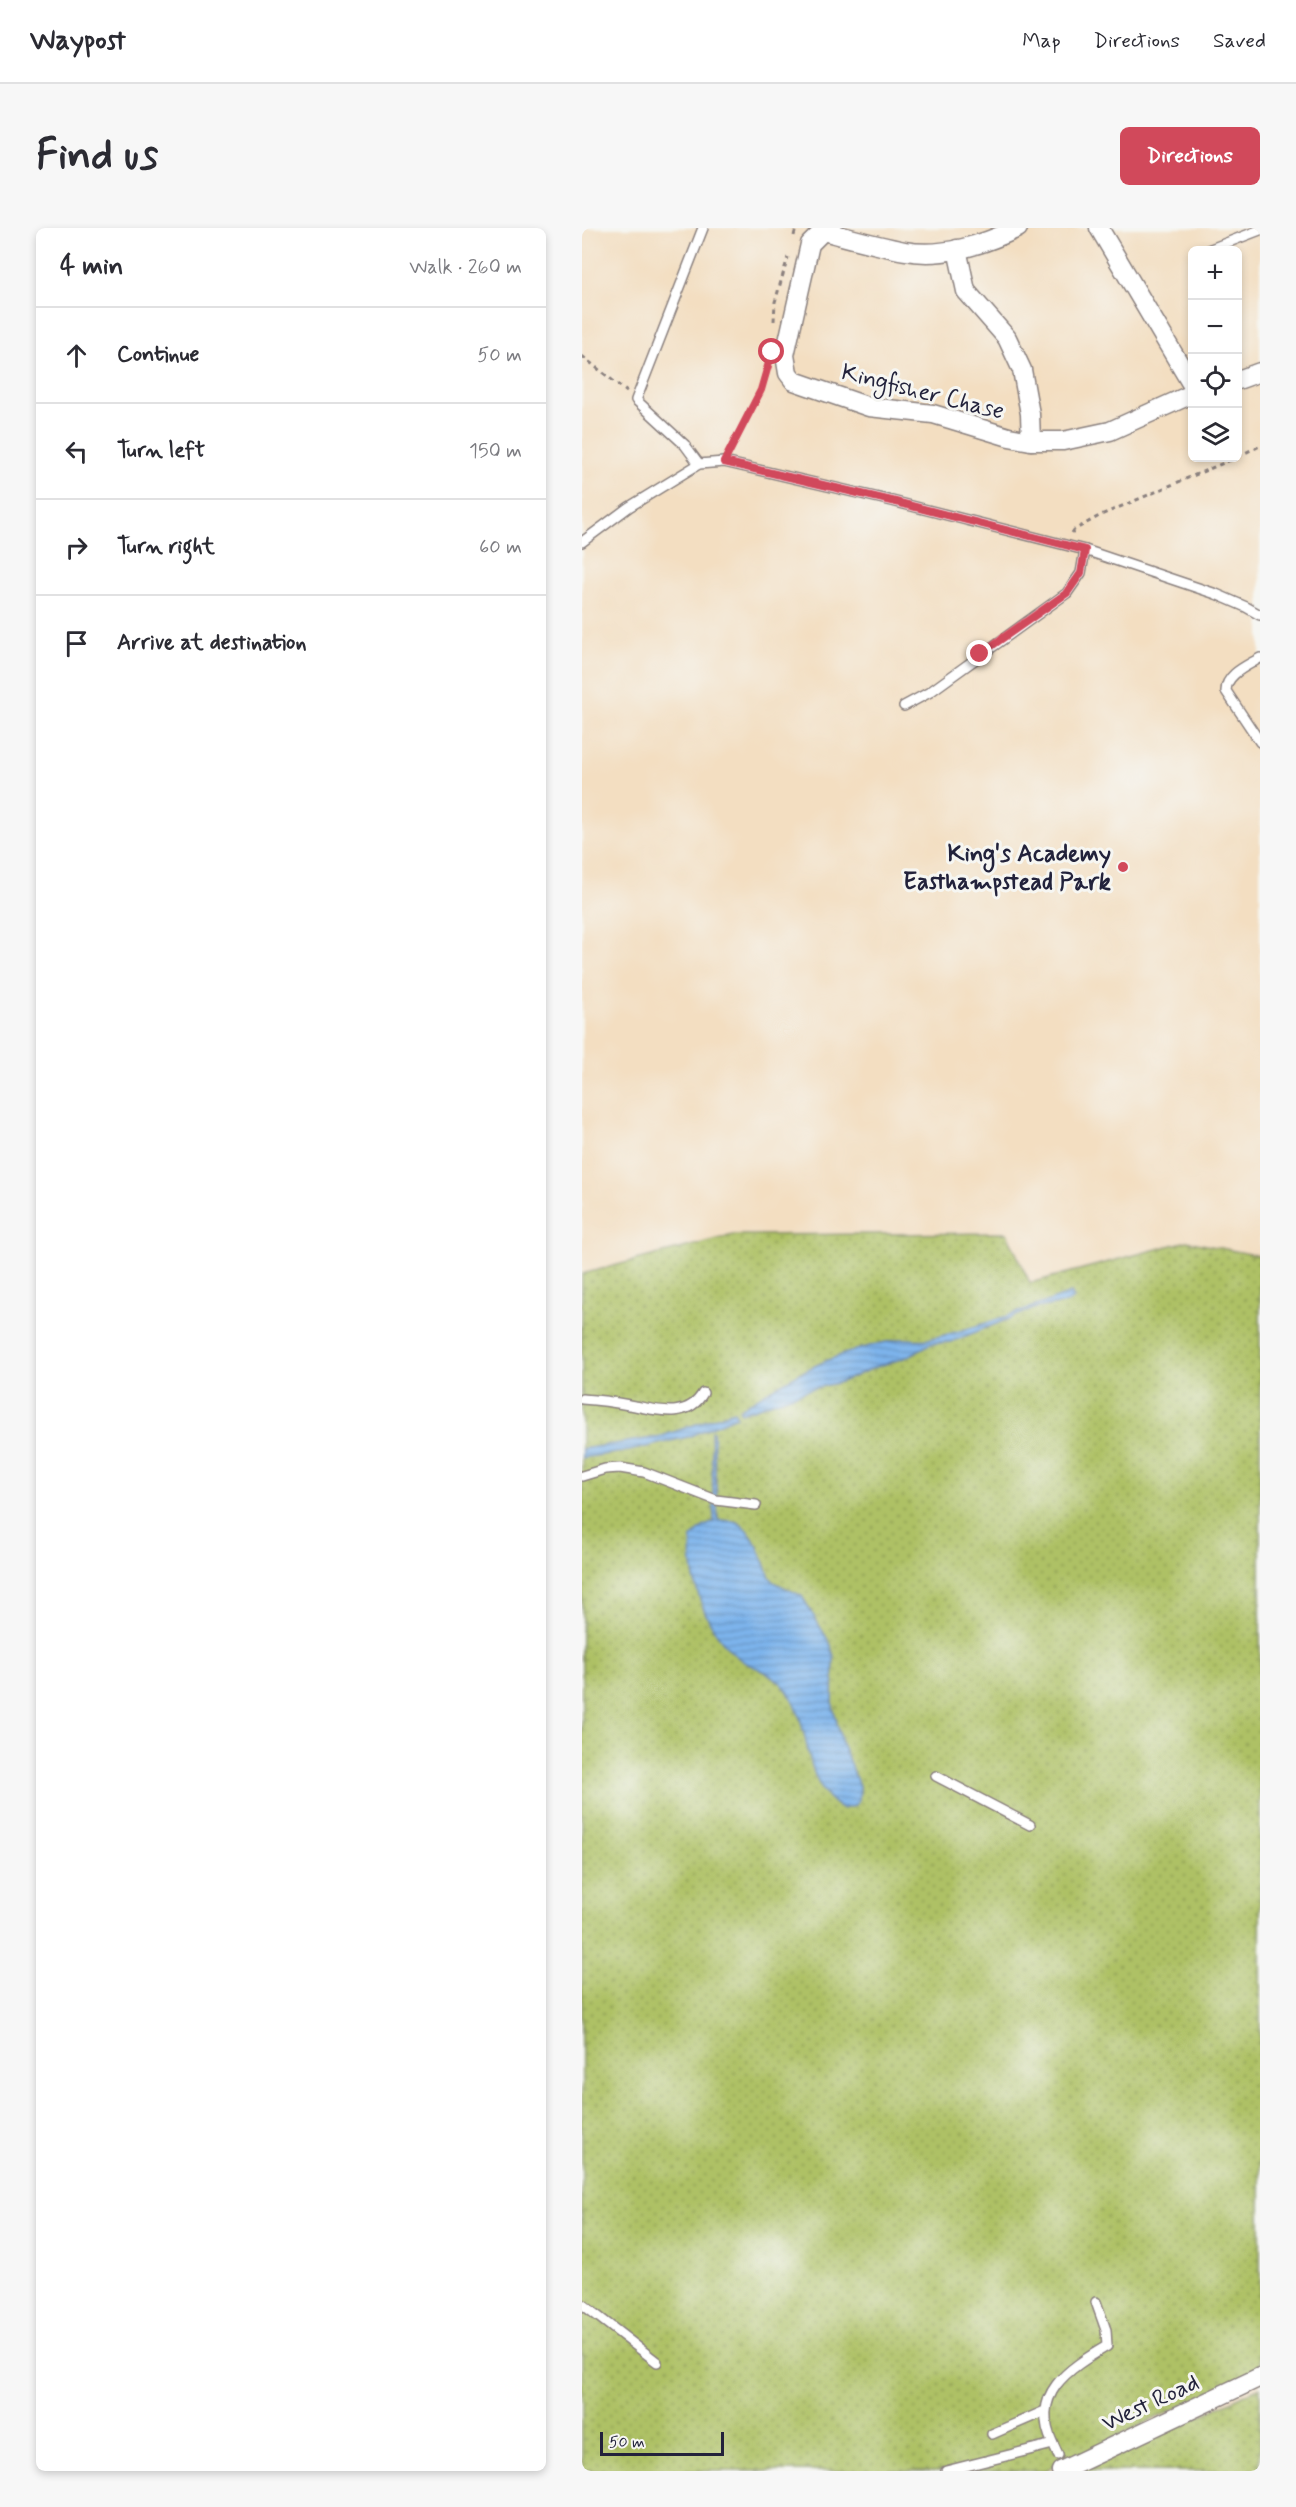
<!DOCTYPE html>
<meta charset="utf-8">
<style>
body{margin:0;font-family:Mynerve,sans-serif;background:#f7f7f7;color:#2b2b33}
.controls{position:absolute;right:18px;top:18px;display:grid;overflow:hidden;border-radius:9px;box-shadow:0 3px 9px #0003}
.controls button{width:54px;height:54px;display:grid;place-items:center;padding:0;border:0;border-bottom:2px solid #e1e1e2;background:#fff;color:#2b2b33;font:30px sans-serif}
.scale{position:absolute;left:18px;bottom:15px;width:124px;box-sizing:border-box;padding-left:6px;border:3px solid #22223b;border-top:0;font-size:16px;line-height:21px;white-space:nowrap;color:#22223b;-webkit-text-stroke:4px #f6f6f2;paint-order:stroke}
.stop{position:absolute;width:18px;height:18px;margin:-14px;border:4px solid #d1495b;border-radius:50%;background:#fff}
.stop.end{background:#d1495b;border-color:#fff;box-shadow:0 2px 6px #0008}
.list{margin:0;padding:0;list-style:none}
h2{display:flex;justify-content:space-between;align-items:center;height:78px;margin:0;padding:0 24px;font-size:26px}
h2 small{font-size:20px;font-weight:400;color:#7c7c81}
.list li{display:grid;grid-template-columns:39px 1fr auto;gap:18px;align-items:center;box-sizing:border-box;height:96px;padding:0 24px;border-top:2px solid #e1e1e2}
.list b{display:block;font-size:22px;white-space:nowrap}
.list em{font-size:20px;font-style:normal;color:#7c7c81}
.icon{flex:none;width:33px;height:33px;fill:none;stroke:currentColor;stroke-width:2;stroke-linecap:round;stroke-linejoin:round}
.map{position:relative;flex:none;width:678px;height:2243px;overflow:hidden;border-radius:9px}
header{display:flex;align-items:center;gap:36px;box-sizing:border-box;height:84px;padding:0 30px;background:#fff;border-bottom:2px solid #e1e1e2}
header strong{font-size:28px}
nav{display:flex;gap:33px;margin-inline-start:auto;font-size:21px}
.intro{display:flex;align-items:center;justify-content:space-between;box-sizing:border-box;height:144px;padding:0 36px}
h1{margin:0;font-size:42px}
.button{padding:15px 27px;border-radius:9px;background:#d1495b;color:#fff;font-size:21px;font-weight:700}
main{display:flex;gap:36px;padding:0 36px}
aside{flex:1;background:#fff;border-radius:9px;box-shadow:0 3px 9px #0003}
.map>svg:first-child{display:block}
.grass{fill:url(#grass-dots);stroke:#687250;stroke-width:1.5}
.water{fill:url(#water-rules);stroke:#506b94;stroke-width:1.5}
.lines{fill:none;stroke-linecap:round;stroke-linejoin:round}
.lane-casing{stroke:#8a807e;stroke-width:12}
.street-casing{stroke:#8a807e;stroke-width:21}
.path{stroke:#8a807e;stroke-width:3;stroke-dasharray:4.5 4.5;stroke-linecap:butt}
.lane{stroke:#fff;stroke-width:9}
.street{stroke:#fff;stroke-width:18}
.route{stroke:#d1495b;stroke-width:8}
.poi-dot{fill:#d1495b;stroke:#f6f6f2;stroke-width:2}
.labels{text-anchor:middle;stroke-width:6;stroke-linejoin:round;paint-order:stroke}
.street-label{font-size:24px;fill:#22223b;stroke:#f6f6f2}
.poi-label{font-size:24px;font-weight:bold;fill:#22223b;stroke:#f6f6f2;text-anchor:end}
</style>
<header>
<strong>Waypost</strong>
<nav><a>Map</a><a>Directions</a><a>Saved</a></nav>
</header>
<div class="intro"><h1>Find us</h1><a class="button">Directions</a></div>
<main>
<aside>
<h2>4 min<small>Walk · 260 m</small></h2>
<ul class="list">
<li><svg class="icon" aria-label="ahead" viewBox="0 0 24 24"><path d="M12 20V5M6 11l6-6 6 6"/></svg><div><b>Continue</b></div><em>50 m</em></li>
<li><svg class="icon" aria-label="left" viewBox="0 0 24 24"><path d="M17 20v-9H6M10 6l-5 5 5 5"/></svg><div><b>Turn left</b></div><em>150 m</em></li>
<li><svg class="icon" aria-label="right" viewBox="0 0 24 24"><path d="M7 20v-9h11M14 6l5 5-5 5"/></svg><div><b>Turn right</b></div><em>60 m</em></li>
<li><svg class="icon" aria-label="arrive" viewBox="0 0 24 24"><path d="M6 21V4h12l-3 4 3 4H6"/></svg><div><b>Arrive at destination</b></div></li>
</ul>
</aside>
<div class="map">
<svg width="678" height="2243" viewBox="0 0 678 2243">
<defs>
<pattern id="grass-dots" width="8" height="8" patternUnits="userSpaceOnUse" patternTransform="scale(1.5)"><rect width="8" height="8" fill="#aec165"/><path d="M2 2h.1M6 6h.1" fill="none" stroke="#8d9c54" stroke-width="1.8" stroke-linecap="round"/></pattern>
<pattern id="water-rules" width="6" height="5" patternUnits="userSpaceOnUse" patternTransform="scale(1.5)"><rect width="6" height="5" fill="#7db4ec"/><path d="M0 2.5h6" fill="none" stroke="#6692c0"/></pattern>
</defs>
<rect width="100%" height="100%" fill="#f6f6f2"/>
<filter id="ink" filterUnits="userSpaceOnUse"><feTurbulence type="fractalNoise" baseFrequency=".0167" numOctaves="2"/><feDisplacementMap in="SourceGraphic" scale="12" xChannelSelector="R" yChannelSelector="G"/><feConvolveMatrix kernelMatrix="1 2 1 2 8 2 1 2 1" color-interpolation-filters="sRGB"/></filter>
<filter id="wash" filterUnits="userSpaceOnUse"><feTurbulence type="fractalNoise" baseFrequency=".008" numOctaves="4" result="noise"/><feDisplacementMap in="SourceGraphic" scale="24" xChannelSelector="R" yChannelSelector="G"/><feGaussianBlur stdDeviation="1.35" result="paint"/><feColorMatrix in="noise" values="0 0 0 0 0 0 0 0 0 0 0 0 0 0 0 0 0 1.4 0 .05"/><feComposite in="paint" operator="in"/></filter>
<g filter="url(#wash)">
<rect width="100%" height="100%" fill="#f3dec1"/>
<g class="grass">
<path d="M 425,1005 L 448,1055 L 605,1013 L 678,1028 L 678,2141 L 462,2243 L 0,2243 L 0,1046 L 151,1007 Z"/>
<path d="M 678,2159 L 678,2243 L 496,2243 L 541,2225 Z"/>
</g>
<g class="water">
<path d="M 489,1065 L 492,1070 L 485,1075 L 454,1080 L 369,1114 L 348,1116 L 325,1129 L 294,1139 L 259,1154 L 229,1161 L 159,1185 L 157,1181 C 191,1160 224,1139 262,1126 C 280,1120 299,1114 319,1111 C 329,1110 336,1113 346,1111 C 395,1100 442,1082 489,1065 Z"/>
<path d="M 152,1183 L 155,1188 L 106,1209 L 47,1223 L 0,1230 L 0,1221 L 77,1209 Z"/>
<path d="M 129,1203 L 131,1203 L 136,1292 C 142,1292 150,1292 155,1294 C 172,1303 182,1332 188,1349 L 192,1354 L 220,1368 L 249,1417 L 252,1429 L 251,1478 L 260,1516 L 278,1560 L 277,1572 L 272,1578 L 261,1581 C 222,1561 229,1506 211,1472 C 204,1458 193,1448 179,1442 C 172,1438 165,1437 159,1432 C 125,1406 105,1351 110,1309 L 121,1299 L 132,1294 Z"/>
</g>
</g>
<g filter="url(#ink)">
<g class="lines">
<g class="lane-casing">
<g id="lane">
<path d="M 626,22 L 678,2"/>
<path d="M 117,236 L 103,217 L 54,172 L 121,0"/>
<path d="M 0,314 L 47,279 L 117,236 L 142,234 L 310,273 L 503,322 L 634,366 L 664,379 L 678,387"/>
<path d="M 678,430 C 665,438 644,446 644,463 L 678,514"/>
<path d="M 322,478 L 348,464 L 485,365 L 499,345 L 503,322"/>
<path d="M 0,1171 C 16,1172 32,1174 47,1177 C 73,1181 105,1193 121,1165"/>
<path d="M 0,1248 L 23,1241 L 38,1240 L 62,1244 L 134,1272 L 174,1277"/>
<path d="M 354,1548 L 448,1597"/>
<path d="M 0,2076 L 75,2134"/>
<path d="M 410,2206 L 463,2183"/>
<path d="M 471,2216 C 447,2166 486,2141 525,2118 L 524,2102 L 514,2074"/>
<path d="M 364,2243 L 471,2216 L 476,2227"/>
</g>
</g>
<g class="street-casing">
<g id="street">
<path d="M 241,0 L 241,3 L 228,16 L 203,127 L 206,145 L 212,153 L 287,179 L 351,186 L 427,209 L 449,213 L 481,213 L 528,203 L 610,166"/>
<path d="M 517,0 L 610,157"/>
<path d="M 241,3 C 268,10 296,18 323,23 C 360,30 403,16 436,0"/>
<path d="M 375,21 L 384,63 L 425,110 L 440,142 L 448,186 L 449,213"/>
<path d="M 656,152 L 678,144"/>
<path d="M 479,2243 L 678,2149"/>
</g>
</g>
<g class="path">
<path d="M 212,8 L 214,0"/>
<path d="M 192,93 L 193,74 L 206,29"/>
<path d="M 0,128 L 45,164"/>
<path d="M 147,224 L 179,162 L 186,138"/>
<path d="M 656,228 L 678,218"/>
<path d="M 490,305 L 492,302 L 519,287 L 653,230"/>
</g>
<use href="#lane" class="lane"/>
<use href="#street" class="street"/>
</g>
</g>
<g class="lines" filter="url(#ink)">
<path class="route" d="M 190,124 L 179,162 L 142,234 L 310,273 L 503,322 L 499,345 L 485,365 L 398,426"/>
</g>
<circle class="poi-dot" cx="541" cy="639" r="6"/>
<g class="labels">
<g class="street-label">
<text transform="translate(341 163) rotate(14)" y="8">Kingfisher Chase</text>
<text transform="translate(568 2174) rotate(-25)" y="8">West Road</text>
</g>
<g class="poi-label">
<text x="529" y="633">King's Academy<tspan x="529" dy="28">Easthampstead Park</tspan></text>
</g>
</g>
</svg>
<div class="controls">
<button>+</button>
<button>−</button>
<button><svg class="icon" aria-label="locate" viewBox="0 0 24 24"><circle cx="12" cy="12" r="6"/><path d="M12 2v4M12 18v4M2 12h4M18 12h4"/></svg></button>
<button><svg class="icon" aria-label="layers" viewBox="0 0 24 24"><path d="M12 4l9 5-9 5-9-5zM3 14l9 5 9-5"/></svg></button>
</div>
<div class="scale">50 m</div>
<div class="stop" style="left:190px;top:124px"></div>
<div class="stop end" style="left:398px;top:426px"></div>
</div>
</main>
